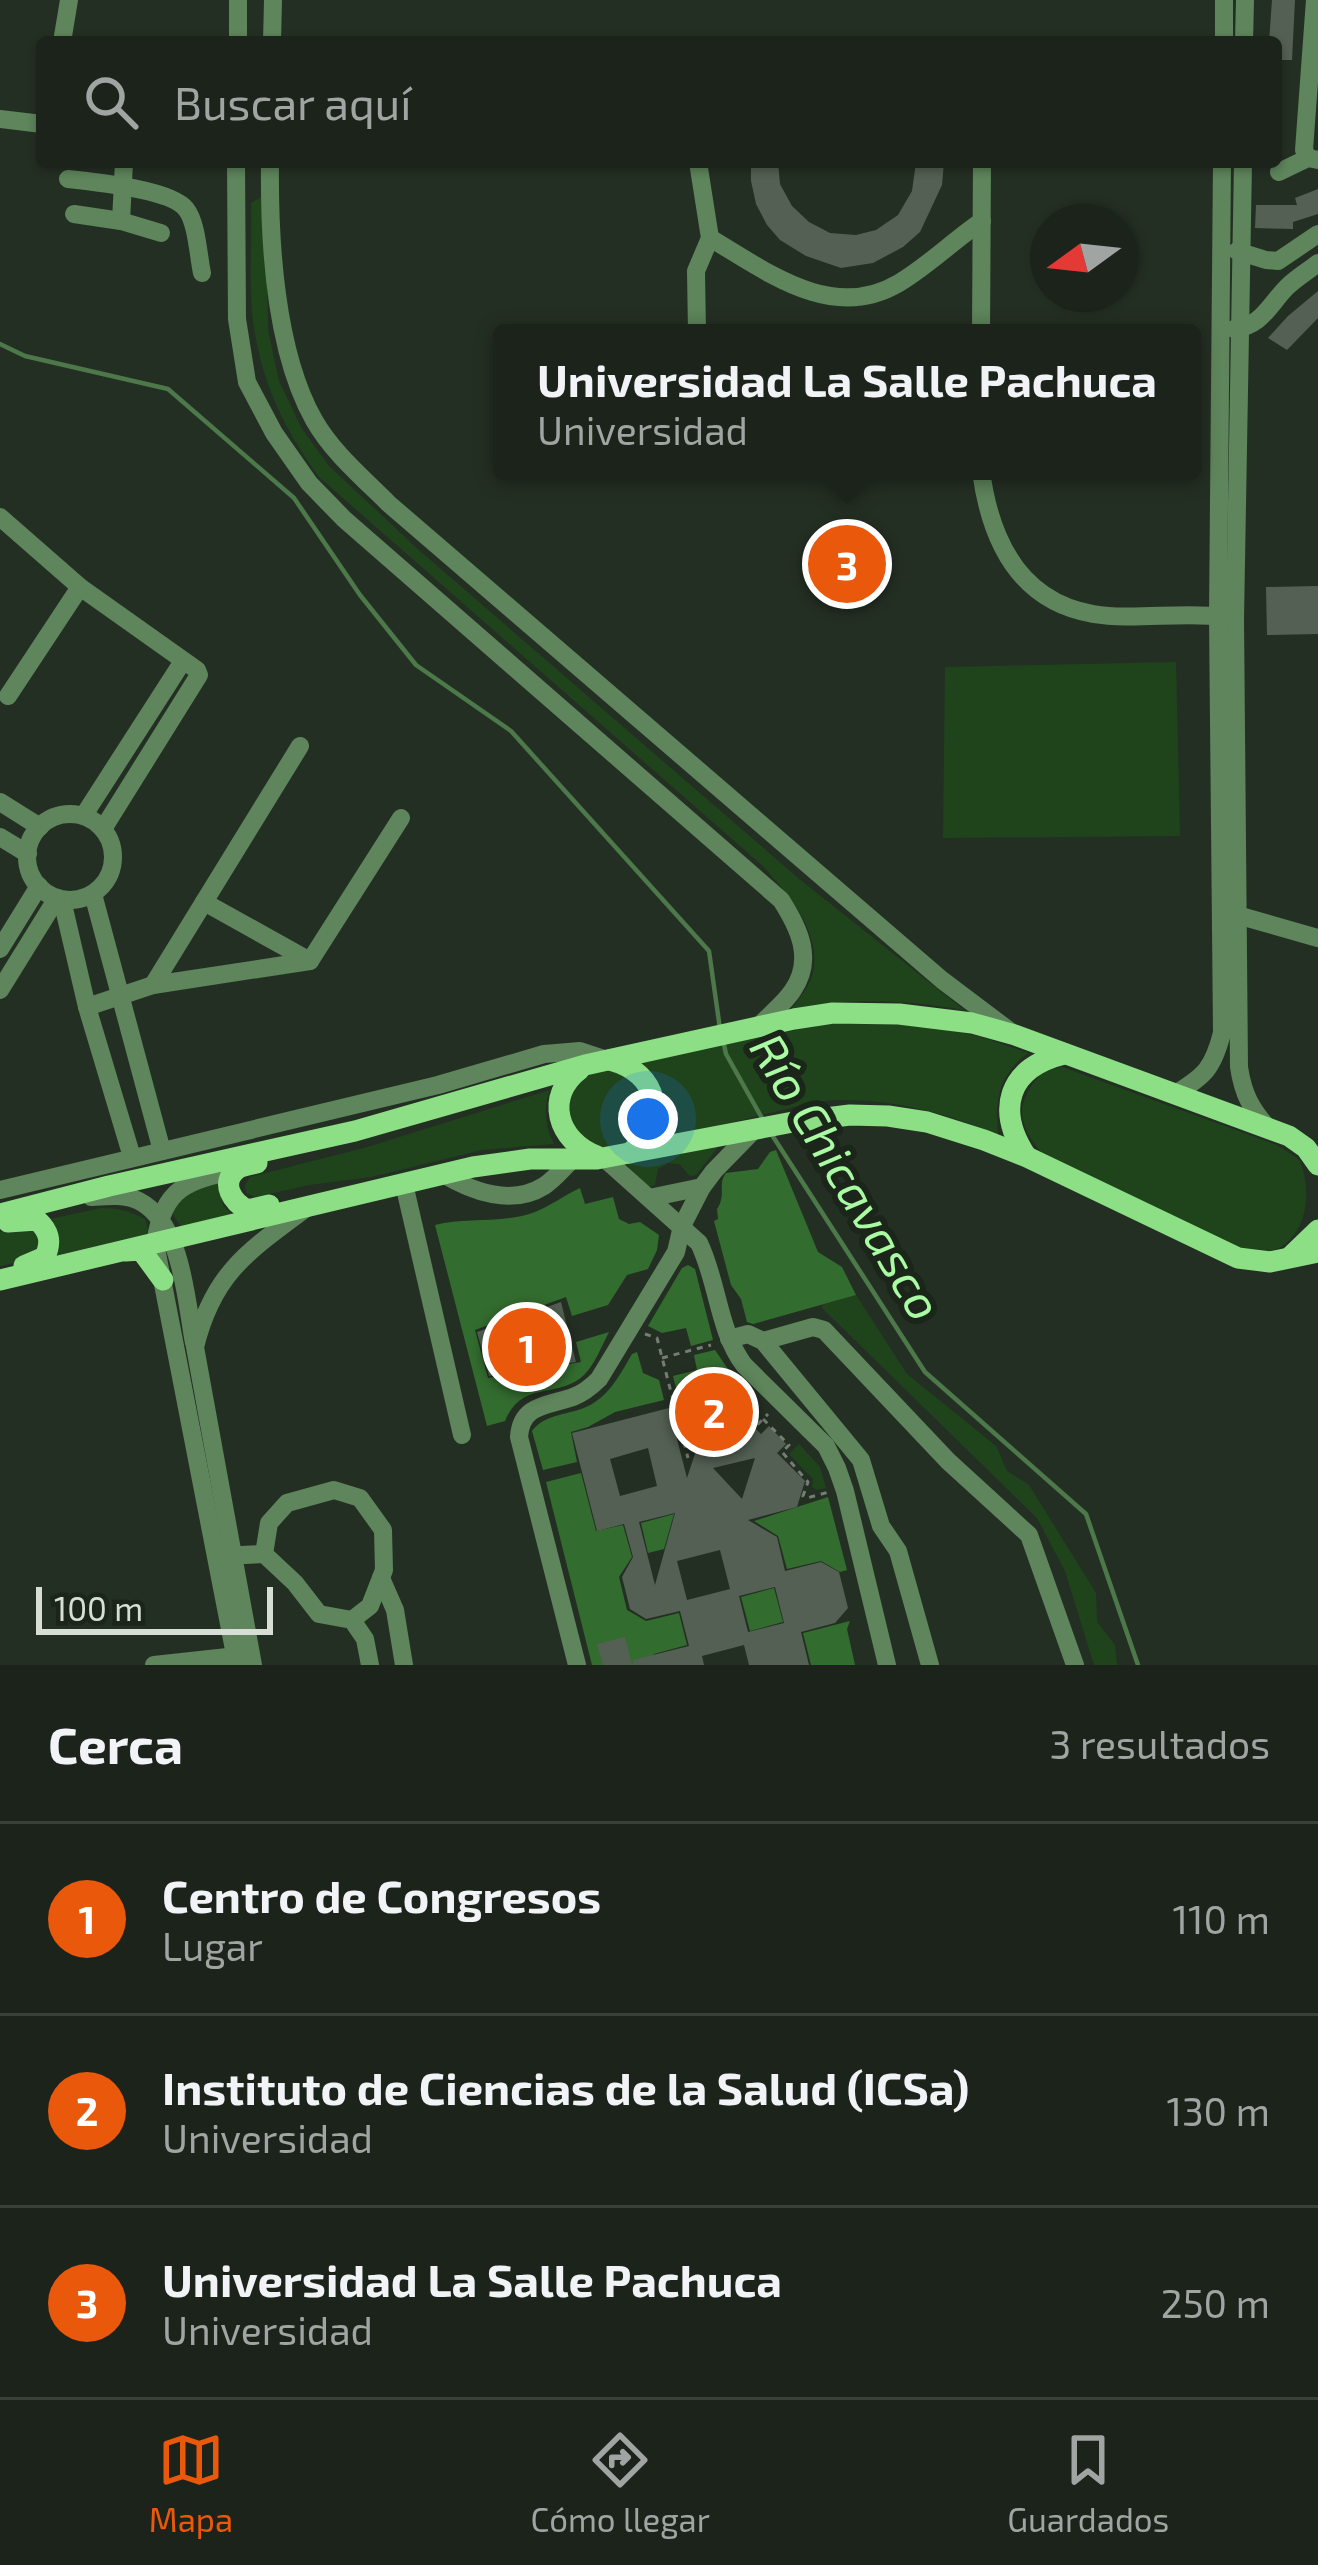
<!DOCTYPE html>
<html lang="es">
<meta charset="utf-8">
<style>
body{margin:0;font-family:"Exo 2",sans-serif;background:#242b23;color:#f1f3f6}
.compass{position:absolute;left:1030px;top:204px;width:108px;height:108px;border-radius:50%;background:#1b231a;box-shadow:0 3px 9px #0004;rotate:255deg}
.scale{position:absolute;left:36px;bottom:30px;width:237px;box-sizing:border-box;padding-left:12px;border:6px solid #d7ded6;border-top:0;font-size:33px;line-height:42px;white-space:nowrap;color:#d7ded6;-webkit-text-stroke:9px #1b251a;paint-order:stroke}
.you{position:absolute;left:648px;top:1119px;width:42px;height:42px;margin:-30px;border:9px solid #fff;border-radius:50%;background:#1a73e8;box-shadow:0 0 0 18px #1a73e833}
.badge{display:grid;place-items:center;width:78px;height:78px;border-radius:50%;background:#ea580c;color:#fff;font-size:39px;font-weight:700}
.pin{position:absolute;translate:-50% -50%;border:6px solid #fff;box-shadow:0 3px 12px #0006}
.popup{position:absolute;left:493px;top:324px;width:708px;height:156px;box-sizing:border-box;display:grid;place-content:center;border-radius:12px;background:#1b231a;filter:drop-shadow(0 3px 9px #0005);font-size:39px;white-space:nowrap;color:#a0a4a2}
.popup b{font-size:45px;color:#f1f3f6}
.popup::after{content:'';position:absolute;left:50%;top:100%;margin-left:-24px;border:24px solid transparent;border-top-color:#1b231a}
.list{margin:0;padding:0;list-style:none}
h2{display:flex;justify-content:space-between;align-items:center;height:156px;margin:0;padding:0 48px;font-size:51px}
h2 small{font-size:39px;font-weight:400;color:#a0a4a2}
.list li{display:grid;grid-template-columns:78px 1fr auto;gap:36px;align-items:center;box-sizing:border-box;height:192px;padding:0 48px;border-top:3px solid #394039}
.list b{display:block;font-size:45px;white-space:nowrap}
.list p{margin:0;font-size:39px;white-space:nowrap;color:#a0a4a2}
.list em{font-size:39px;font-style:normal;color:#a0a4a2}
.icon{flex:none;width:66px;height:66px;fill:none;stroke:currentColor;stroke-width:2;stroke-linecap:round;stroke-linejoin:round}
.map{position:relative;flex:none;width:1318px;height:1665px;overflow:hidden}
.search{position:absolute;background:#1b231a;box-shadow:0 3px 9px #0004;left:36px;right:36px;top:36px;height:132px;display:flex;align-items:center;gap:30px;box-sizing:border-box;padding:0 42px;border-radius:12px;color:#a0a4a2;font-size:45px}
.sheet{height:732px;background:#1b231a}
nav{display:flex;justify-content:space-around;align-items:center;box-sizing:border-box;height:168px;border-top:3px solid #394039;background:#1b231a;font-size:33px;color:#a0a4a2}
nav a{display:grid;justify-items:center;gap:6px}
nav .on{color:#ea580c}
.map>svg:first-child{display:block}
.green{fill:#1f441c}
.forest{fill:#336c2f}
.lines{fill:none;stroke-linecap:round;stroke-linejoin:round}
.stream{stroke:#4c784a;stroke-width:4.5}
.building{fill:#546053;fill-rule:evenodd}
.path{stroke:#757e74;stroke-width:3;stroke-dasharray:6 6;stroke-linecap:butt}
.minor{stroke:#5e855b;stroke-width:18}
.major{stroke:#8ddf86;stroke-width:21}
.labels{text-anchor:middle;stroke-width:12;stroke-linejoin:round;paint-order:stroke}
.water-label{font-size:48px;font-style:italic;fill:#a9faa2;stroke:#1b251a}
</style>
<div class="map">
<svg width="1318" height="1665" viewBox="0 0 1318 1665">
<rect width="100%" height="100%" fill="#242f23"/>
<g class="green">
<path d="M 261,197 L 266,203 L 268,330 L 279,381 L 302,429 L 329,466 L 420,551 L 798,878 L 964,1010 C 905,1000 849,996 791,1010 C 800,997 812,984 814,968 C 819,928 787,894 764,867 L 319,477 C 286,431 265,390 255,334 C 248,297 252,242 251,203 Z"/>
<path d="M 1176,662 L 1180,836 L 943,838 L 945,667 Z"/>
<path d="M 833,1023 L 917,1024 L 978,1036 L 1028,1053 C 998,1076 995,1099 998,1135 C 943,1111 875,1094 814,1102 L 657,1141 C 671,1102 665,1091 638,1061 Z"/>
<path d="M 1062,1067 L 1277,1145 C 1284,1150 1294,1155 1300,1161 C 1318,1206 1297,1266 1240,1250 C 1221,1244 1200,1231 1182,1222 C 1137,1201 1092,1180 1047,1158 C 1017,1127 1012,1103 1044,1071 Z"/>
<circle cx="606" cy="1110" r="39"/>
<path d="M 550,1090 C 543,1109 545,1126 554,1144 L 482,1150 L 371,1177 L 309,1185 L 255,1197 L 246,1193 L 245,1185 L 250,1177 L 364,1148 Z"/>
<path d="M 725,1138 L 696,1175 L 690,1176 L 679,1164 L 668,1163 L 658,1169 L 655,1185 L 648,1187 L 622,1160 Z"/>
<path d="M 219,1180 L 223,1205 L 234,1217 L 183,1229 L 170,1210 L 179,1197 Z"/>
<path d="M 101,1208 C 118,1208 130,1211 145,1219 L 148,1230 L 145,1236 L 53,1262 L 50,1219 Z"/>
<path d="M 17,1227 L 32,1230 L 37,1236 L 39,1247 L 27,1260 L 0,1266 L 0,1232 Z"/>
<path d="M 856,1295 L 907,1374 L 996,1446 L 1007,1471 L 1029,1485 L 1096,1593 L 1097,1622 L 1115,1645 L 1117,1665 L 1094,1665 L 1065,1571 L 1037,1518 L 823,1309 L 822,1305 Z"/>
<path d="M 799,1444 L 820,1467 L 826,1488 L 817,1490 L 812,1487 L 813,1479 L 789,1454 Z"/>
</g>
<g class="forest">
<path d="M 776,1150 L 818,1252 L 842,1267 L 856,1295 L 753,1324 L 747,1322 L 741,1299 L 731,1285 L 714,1221 L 718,1219 L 717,1209 C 727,1194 717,1185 726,1173 L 758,1169 L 770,1152 Z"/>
<path d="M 580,1188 L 585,1204 L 613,1197 L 619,1219 L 629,1224 L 640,1222 L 659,1235 L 657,1250 L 648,1269 L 627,1275 L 608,1305 L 572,1316 L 566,1297 L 475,1330 L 488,1378 L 581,1362 L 576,1342 L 609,1332 C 602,1345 595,1364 585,1374 C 559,1400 522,1379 505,1421 L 487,1426 L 435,1225 C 467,1217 504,1224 535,1212 C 550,1206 565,1195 580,1188 Z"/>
<path d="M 688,1265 L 695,1269 L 713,1340 L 691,1346 L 686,1328 L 662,1333 L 648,1326 L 682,1268 Z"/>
<path d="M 715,1350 L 734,1378 L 727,1397 L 681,1407 L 673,1376 L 697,1370 L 694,1355 Z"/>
<path d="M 637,1352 L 643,1373 L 659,1380 L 664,1400 L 615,1412 L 588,1427 L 571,1432 L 577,1462 L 543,1470 L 532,1431 C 547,1411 575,1416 595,1402 C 612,1391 622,1371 632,1354 Z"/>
<path d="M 581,1473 L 596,1531 L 623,1525 L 632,1557 L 619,1577 L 627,1610 L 646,1621 L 679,1613 L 687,1645 L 654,1654 L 646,1665 L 592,1665 L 546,1482 Z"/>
<path d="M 828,1497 L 847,1570 L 840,1572 L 821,1561 L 787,1569 L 778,1536 L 754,1521 Z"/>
<path d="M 674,1514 L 664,1549 L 648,1553 L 641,1523 Z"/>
<path d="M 774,1588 L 783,1622 L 750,1631 L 741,1597 Z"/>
<path d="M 850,1621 L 847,1629 L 855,1665 L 811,1665 L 803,1633 Z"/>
</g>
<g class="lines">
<g class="stream">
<path d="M 0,344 L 25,356 L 168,389 L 294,498 L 360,595 L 416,665 L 511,731 L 709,951 L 720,1029"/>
<path d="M 723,1040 L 726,1054 L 763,1120"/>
<path d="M 772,1135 L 925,1372 L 1086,1514 L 1138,1665"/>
</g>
</g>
<g class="building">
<path d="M 1272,0 L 1295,0 L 1292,60 L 1276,60 L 1276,42 L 1269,42 Z"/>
<path d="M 751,162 L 778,162 L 780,184 L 792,206 L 809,222 L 830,233 L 856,235 L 876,230 L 898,215 L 912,191 L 916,162 L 944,162 L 942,185 L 920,232 L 903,247 L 873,263 L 841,268 L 806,256 L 780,240 L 767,225 L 756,204 L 751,181 Z"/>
<path d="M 1318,189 L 1318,214 L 1293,222 L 1293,229 L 1255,228 L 1256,205 L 1297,205 L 1295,198 Z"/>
<path d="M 1318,291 L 1318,318 L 1287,350 L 1268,338 L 1288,316 Z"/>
<path d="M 1318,586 L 1318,634 L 1267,635 L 1266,587 Z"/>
<path d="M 561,1302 L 576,1362 L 489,1376 L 477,1332 Z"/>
<path d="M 733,1406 L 761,1434 L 769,1426 L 786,1444 L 777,1453 L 805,1481 L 797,1507 L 748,1520 L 777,1537 L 785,1571 L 821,1562 L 839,1572 L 848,1608 L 835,1623 L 801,1632 L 809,1665 L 749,1665 L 744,1645 L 702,1656 L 704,1665 L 633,1665 L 633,1660 L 689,1646 L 680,1611 L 646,1619 L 630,1609 L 622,1577 L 633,1557 L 624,1524 L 597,1531 L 572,1433 L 669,1408 L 687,1478 L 709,1411 ZM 648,1448 L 657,1486 L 620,1496 L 610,1459 ZM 755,1458 L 742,1499 L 713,1468 ZM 675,1513 L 655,1585 L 639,1522 ZM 720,1550 L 730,1589 L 687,1600 L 677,1561 ZM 775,1587 L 784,1623 L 748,1632 L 739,1596 Z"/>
<path d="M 625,1637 L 632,1665 L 603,1665 L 597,1644 Z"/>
</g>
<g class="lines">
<g class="path">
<path d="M 645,1334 L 657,1338 L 688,1458"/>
<path d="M 662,1358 L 711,1345"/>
<path d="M 733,1401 L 756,1426 L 768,1414"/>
<path d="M 676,1413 L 731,1400 L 737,1383"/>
<path d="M 763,1419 L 789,1445 L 782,1452 L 808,1482 L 803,1496 L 807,1498 L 829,1492"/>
<path d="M 683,1438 L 699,1434 L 706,1408"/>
</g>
<g class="minor">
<path d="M 62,42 L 69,0"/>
<path d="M 238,42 L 238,0"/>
<path d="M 272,42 L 273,0"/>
<path d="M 1224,42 L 1224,0"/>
<path d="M 1244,42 L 1245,0"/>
<path d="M 0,119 L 42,124"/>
<path d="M 1308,158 L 1304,150 L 1315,0"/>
<path d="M 236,162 L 237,319 L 247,382 L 274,433 L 309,483 L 344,519 L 781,900 C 799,928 814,959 793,990 C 785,1003 769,1015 759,1026"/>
<path d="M 270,162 C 269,240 275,351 314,420 C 332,452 363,478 389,504 L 942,980 L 1011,1032"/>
<path d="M 1243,162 L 1235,619 L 1239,1067 C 1243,1094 1251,1109 1269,1129"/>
<path d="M 1279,172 L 1308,158 L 1318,160"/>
<path d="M 68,179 C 94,182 171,189 186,209 C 197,223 198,254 202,273"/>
<path d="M 74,214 L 121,221 L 161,233"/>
<path d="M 121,221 L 124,162"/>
<path d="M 710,238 C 766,271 832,323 899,283 C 929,265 954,240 982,221"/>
<path d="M 1237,251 L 1266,260 L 1278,261 L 1318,234"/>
<path d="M 1234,329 C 1262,326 1269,305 1287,287 C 1296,278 1308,271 1318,263"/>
<path d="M 697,333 L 696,271 L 710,238 L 698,162"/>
<path d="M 981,333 L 982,162"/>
<path d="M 981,471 C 990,539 1018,601 1093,614 C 1134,621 1182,611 1224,617"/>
<path d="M 0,517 L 80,587 L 197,670 L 199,675 L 103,829"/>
<path d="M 8,696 L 80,587"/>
<path d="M 0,802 L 40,827"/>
<circle cx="70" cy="857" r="43"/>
<path d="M 84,815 L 183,661"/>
<path d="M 0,837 L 28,854"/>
<path d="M 93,894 L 162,1151"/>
<path d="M 62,900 L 87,1007 L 132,1157"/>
<path d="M 204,902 L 310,961"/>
<path d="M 1237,915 L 1318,938"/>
<path d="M 0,949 L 39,886"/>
<path d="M 153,985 L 300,746"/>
<path d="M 0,990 L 57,898"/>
<path d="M 87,1007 L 153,985 L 310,961 L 401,818"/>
<path d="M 1175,1094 C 1205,1076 1213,1068 1222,1033 L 1218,616 L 1222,162"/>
<path d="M 604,1158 L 699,1243 C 718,1282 718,1330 744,1365 L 826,1446 L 837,1468 L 845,1491 L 887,1665"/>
<path d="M 237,1170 C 186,1181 164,1187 155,1243 L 237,1665"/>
<path d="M 443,1174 C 473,1192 512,1206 544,1186 C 555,1179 564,1167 573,1159"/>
<path d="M 404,1184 L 462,1435"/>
<path d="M 0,1190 L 438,1085 L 544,1054 L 580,1051 L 607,1060"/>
<path d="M 91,1197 C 107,1196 125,1194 139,1201 C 182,1223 186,1300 194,1343"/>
<path d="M 649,1198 L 702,1187"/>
<path d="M 729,1339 L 748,1334 L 763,1341 L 861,1460 L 881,1526 L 898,1551 L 930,1665"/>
<path d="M 763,1341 L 813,1327 L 824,1330 L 948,1461 L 1029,1535 L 1075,1665"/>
<path d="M 264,1554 L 269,1523 L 287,1503 L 334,1490 L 360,1498 L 383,1530 L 384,1570 L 370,1606 L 352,1620"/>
<path d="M 221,1556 L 264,1554 L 295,1583 L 319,1614 L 352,1620 L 365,1639 L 370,1665"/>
<path d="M 381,1578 L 395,1610 L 404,1665"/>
<path d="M 154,1665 L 246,1655"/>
<path d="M 253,1665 L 195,1347 C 213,1274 247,1252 305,1209"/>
<path d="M 577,1665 L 519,1437 C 521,1404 548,1406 573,1397 C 584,1393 591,1387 599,1379 L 676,1252 L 682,1226 L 702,1187 L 714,1171 L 754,1130"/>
</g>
<g class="major">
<path d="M 610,1060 C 660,1073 668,1120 630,1153"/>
<path d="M 580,1069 C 544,1096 557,1141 597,1156"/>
<path d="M 1026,1156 C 996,1110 1007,1068 1064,1054"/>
<path d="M 257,1163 C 252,1164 241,1166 237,1169 C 219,1183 233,1203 248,1210 L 269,1205"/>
<path d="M 0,1214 L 109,1186 L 355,1131 L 585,1065 L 794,1019 L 833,1013 L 899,1014 L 972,1023 L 1015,1035 L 1289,1136 L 1306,1148 L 1318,1165"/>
<path d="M 8,1222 L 37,1220 C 49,1231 52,1241 45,1257 L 24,1266"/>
<path d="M 125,1251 L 141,1250 L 163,1280"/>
<path d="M 1290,1257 L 1318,1230"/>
<path d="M 0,1280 L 473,1167 L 530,1159 L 597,1159 L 793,1122 L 850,1115 L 888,1116 L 927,1122 L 984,1140 L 1027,1157 L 1238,1258 L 1270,1262 L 1318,1252"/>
</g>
</g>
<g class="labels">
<g class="water-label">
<text transform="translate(846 1177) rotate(59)" y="17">Río Chicavasco</text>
</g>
</g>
</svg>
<svg class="compass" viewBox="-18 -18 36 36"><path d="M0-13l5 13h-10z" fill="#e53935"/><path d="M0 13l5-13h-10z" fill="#a0a4a2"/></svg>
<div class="scale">100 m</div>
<div class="you"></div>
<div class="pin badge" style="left:527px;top:1347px">1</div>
<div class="pin badge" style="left:714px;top:1412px">2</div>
<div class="pin badge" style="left:847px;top:564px">3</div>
<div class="popup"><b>Universidad La Salle Pachuca</b>Universidad</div>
<div class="search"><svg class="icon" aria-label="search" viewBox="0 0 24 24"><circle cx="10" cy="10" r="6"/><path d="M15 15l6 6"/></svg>Buscar aquí</div>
</div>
<section class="sheet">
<h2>Cerca<small>3 resultados</small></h2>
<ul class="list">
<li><span class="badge">1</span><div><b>Centro de Congresos</b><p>Lugar</p></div><em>110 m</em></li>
<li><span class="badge">2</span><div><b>Instituto de Ciencias de la Salud (ICSa)</b><p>Universidad</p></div><em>130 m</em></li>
<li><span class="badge">3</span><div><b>Universidad La Salle Pachuca</b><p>Universidad</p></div><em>250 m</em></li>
</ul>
</section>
<nav>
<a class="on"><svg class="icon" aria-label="map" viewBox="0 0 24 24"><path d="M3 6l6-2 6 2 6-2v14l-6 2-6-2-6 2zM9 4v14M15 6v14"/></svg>Mapa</a>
<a><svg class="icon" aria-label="directions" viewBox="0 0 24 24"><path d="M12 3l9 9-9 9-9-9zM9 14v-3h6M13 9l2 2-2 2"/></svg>Cómo llegar</a>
<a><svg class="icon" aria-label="saved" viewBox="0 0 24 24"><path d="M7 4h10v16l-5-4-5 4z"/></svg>Guardados</a>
</nav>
